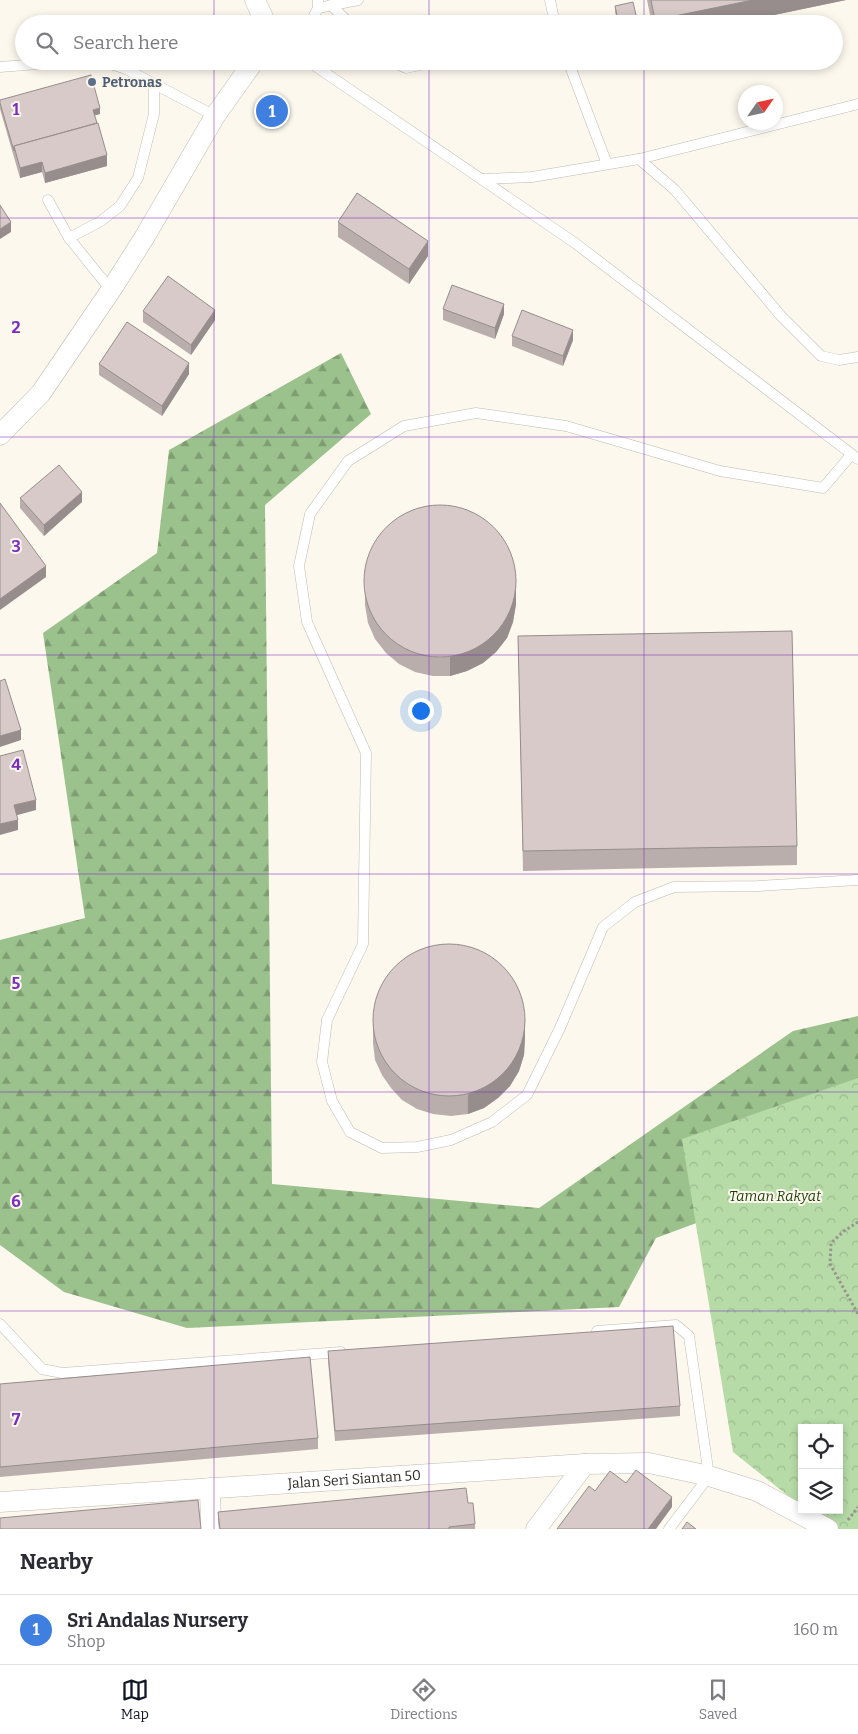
<!DOCTYPE html>
<style>
body{margin:0;font-family:Bitter,serif;background:#f7f7f7;color:#2b2b33}
.controls{position:absolute;right:15px;bottom:15px;display:grid;overflow:hidden;border-radius:0px;box-shadow:0 2px 8px #0003}
.controls button{width:45px;height:45px;display:grid;place-items:center;padding:0;border:0;border-bottom:1px solid #e1e1e2;background:#fff;color:#2b2b33;font:25px sans-serif}
.compass{position:absolute;left:738px;top:85px;width:45px;height:45px;border-radius:50%;background:#fff;box-shadow:0 2px 8px #0003;rotate:56deg}
.you{position:absolute;left:420px;top:710px;width:18px;height:18px;margin:-12px;border:4px solid #fff;border-radius:50%;background:#1a73e8;box-shadow:0 0 0 8px #1a73e833}
.badge{display:grid;place-items:center;width:32px;height:32px;border-radius:50%;background:#111827;color:#fff;font-size:16px;font-weight:700}
.pin{position:absolute;translate:-50% -50%;border:2px solid #fff;box-shadow:0 1px 5px #0006}
.list{margin:0;padding:0;list-style:none}
h2{display:flex;justify-content:space-between;align-items:center;height:65px;margin:0;padding:0 20px;font-size:21px}
h2 small{font-size:16px;font-weight:400;color:#7c7c81}
.list li{display:grid;grid-template-columns:32px 1fr auto;gap:15px;align-items:center;box-sizing:border-box;height:70px;padding:0 20px;border-top:1px solid #e1e1e2}
.list b{display:block;font-size:19px;white-space:nowrap}
.list p{margin:0;font-size:16px;white-space:nowrap;color:#7c7c81}
.list em{font-size:16px;font-style:normal;color:#7c7c81}
.icon{flex:none;width:28px;height:28px;fill:none;stroke:currentColor;stroke-width:2;stroke-linecap:round;stroke-linejoin:round}
.map{position:relative;flex:none;width:858px;height:1529px;overflow:hidden}
.search{position:absolute;background:#fff;box-shadow:0 2px 8px #0003;left:15px;right:15px;top:15px;height:55px;display:flex;align-items:center;gap:12px;box-sizing:border-box;padding:0 18px;border-radius:28px;color:#7c7c81;font-size:19px}
.sheet{height:135px;background:#fff}
nav{display:flex;justify-content:space-around;align-items:center;box-sizing:border-box;height:70px;border-top:1px solid #e1e1e2;background:#fff;font-size:14px;color:#7c7c81}
nav a{display:grid;justify-items:center;gap:2px}
nav .on{color:#111827}
.map>svg:first-child{display:block}
.forest{fill:url(#forest-firs)}
.park{fill:url(#park-crowns)}
.lines{fill:none;stroke-linecap:round;stroke-linejoin:round}
.service-casing{stroke:#bfbbb1;stroke-width:11}
.minor-casing{stroke:#bfbbb1;stroke-width:21}
.path{stroke:#98958e;stroke-width:3;stroke-dasharray:2.5 2.5;stroke-linecap:butt}
.service{stroke:#fff;stroke-width:10}
.minor{stroke:#fff;stroke-width:20}
.wall{fill:#b9aeac}
.shaded-wall{fill:#968d8c}
.building{fill:#d7cac8;stroke:#968d8c}
.grid{fill:none;stroke:#7b2cbf;stroke-width:1;stroke-opacity:0.55}
.service-dot{fill:#5c6f8a;stroke:#fcf8ee;stroke-width:2}
.labels{text-anchor:middle;stroke-width:4;stroke-linejoin:round;paint-order:stroke}
.service-label{font-size:14px;font-weight:bold;fill:#4e5e75;stroke:#fcf8ee;text-anchor:start}
.park-label{font-size:14px;font-style:italic;fill:#1a3d05;stroke:#fcf8ee}
.street-label{font-size:14px;fill:#2d2b27;stroke:#fcf8ee}
.grid-label{font-size:16px;text-anchor:middle;font-weight:bold;fill:#7b2cbf;stroke:#fcf8ee;stroke-width:4;stroke-linejoin:round;paint-order:stroke}
</style>
<div class="map">
<svg width="858" height="1529" viewBox="0 0 858 1529">
<defs>
<pattern id="forest-firs" width="22" height="20" patternUnits="userSpaceOnUse" patternTransform="scale(1.25)"><rect width="22" height="20" fill="#9bc18c"/><path d="M5 1l3.5 6h-7zM16 11l3.5 6h-7z" fill="#7f9d72"/></pattern>
<pattern id="park-crowns" width="20" height="18" patternUnits="userSpaceOnUse" patternTransform="scale(1.25)"><rect width="20" height="18" fill="#b6dba7"/><path d="M2 6a3 3 0 1 1 6 0M12 15a3 3 0 1 1 6 0" fill="none" stroke="#9dbc90"/></pattern>
</defs>
<rect width="100%" height="100%" fill="#fcf8ee"/>
<path class="forest" d="M 341,353 L 371,414 L 265,505 L 272,1184 L 539,1208 L 793,1031 L 858,1016 L 858,1163 L 656,1238 L 619,1307 L 187,1328 L 64,1292 L 0,1245 L 0,940 L 85,918 L 43,633 L 157,553 L 169,450 Z"/>
<path class="park" d="M 858,1078 L 858,1529 L 828,1529 L 805,1510 L 839,1510 L 839,1428 L 802,1428 L 802,1507 L 733,1452 L 682,1139 Z"/>
<g class="lines">
<g class="service-casing">
<g id="service">
<path d="M 550,0 L 555,24"/>
<path d="M 331,5 L 350,24"/>
<path d="M 318,8 L 358,0"/>
<path d="M 310,24 L 318,8 L 318,0"/>
<path d="M 102,61 L 126,69 L 215,116"/>
<path d="M 308,61 L 575,243 L 858,459"/>
<path d="M 390,61 L 406,68 L 438,61"/>
<path d="M 568,61 L 607,164"/>
<path d="M 0,67 L 77,61"/>
<path d="M 639,159 L 858,104"/>
<path d="M 482,179 L 532,177 L 639,159 L 675,190 L 781,316 L 821,356 L 839,360 L 858,357"/>
<path d="M 48,200 L 69,238 L 111,290"/>
<path d="M 69,238 L 101,221 L 120,206 L 138,178 L 154,114 L 154,84"/>
<path d="M 851,455 L 823,488 L 720,471 L 566,426 L 476,413 L 404,426 L 348,461 L 310,514 L 299,566 L 307,622 L 366,753 L 363,944 L 327,1020 L 322,1062 L 332,1101 L 350,1132 L 382,1148 L 417,1147 L 451,1140 L 492,1122 L 527,1095 L 560,1028 L 603,927 L 635,902 L 674,887 L 758,886 L 858,880"/>
<path d="M 0,1324 L 42,1369 L 62,1373 L 341,1352"/>
<path d="M 597,1331 L 676,1325 L 689,1336 L 709,1476 L 669,1529"/>
</g>
</g>
<g class="minor-casing">
<g id="minor">
<path d="M 255,0 L 266,24"/>
<path d="M 0,435 L 41,393 L 111,290 L 144,238 L 215,116 L 254,61"/>
<path d="M 210,1488 L 211,1529"/>
<path id="s1" d="M 0,1502 L 585,1464 L 649,1463 L 709,1476 L 757,1491 L 828,1529"/>
<path d="M 536,1529 L 585,1464"/>
</g>
</g>
<g class="path">
<path d="M 858,1222 L 844,1231 L 831,1243 L 830,1264 L 858,1314"/>
<path d="M 848,1520 L 858,1507"/>
</g>
<use href="#service" class="service"/>
<use href="#minor" class="minor"/>
</g>
<g class="wall">
<path d="M 647,0 L 846,0 L 731,24 L 652,24 Z"/>
<path d="M 615,6 L 638,24 L 618,24 L 615,12 Z"/>
<path d="M 0,100 L 100,114 L 94,115 L 107,166 L 45,183 L 42,172 L 20,178 L 0,109 Z"/>
<path d="M 338,222 L 428,256 L 409,284 L 338,237 Z"/>
<path d="M 443,309 L 504,314 L 495,339 L 443,320 Z"/>
<path d="M 143,311 L 215,320 L 191,355 L 143,322 Z"/>
<path d="M 512,336 L 573,340 L 563,366 L 512,346 Z"/>
<path d="M 99,364 L 189,374 L 162,416 L 99,375 Z"/>
<path d="M 20,498 L 82,502 L 44,536 L 20,508 Z"/>
<path d="M 365,586 L 516,604 L 513,622 L 507,638 L 496,652 L 483,663 L 467,671 L 450,676 L 433,676 L 415,672 L 399,664 L 386,653 L 375,639 L 368,623 L 365,605 Z"/>
<path d="M 518,636 L 797,846 L 797,865 L 523,871 Z"/>
<path d="M 373,1024 L 525,1037 L 524,1055 L 519,1071 L 510,1086 L 498,1098 L 484,1108 L 468,1114 L 451,1116 L 433,1114 L 417,1109 L 402,1100 L 391,1088 L 382,1075 L 375,1060 L 373,1043 Z"/>
<path d="M 328,1351 L 680,1406 L 680,1416 L 335,1441 L 328,1361 Z"/>
<path d="M 0,1384 L 318,1438 L 318,1449 L 0,1477 Z"/>
<path d="M 468,1503 L 475,1524 L 475,1529 L 219,1529 L 218,1522 L 218,1512 Z"/>
</g>
<g class="shaded-wall">
<path d="M 753,0 L 846,0 L 731,24 L 655,24 L 655,20 Z"/>
<path d="M 100,108 L 100,114 L 93,116 L 93,110 Z"/>
<path d="M 107,155 L 107,166 L 45,183 L 45,173 Z"/>
<path d="M 42,162 L 42,172 L 20,178 L 20,168 Z"/>
<path d="M 11,222 L 11,232 L 0,239 L 0,229 Z"/>
<path d="M 428,241 L 428,256 L 409,284 L 409,269 Z"/>
<path d="M 504,304 L 504,314 L 495,339 L 495,328 Z"/>
<path d="M 215,310 L 215,320 L 191,355 L 191,345 Z"/>
<path d="M 573,330 L 573,340 L 563,366 L 563,356 Z"/>
<path d="M 189,363 L 189,374 L 162,416 L 162,406 Z"/>
<path d="M 82,492 L 82,502 L 44,536 L 44,525 Z"/>
<path d="M 46,566 L 46,577 L 0,610 L 0,599 Z"/>
<path d="M 516,585 L 516,604 L 513,622 L 507,638 L 496,652 L 483,663 L 467,671 L 450,676 L 450,656 Z"/>
<path d="M 21,730 L 21,740 L 0,747 L 0,736 Z"/>
<path d="M 36,800 L 36,810 L 14,816 L 14,805 Z"/>
<path d="M 18,820 L 18,830 L 0,835 L 0,824 Z"/>
<path d="M 525,1018 L 525,1037 L 524,1055 L 519,1071 L 510,1086 L 498,1098 L 484,1108 L 468,1114 L 468,1095 Z"/>
<path d="M 672,1497 L 672,1507 L 656,1529 L 648,1529 Z"/>
</g>
<g class="building">
<path d="M 651,0 L 753,0 L 655,20 Z"/>
<path d="M 633,2 L 638,24 L 619,24 L 615,6 Z"/>
<path d="M 91,75 L 100,108 L 93,110 L 97,123 L 14,146 L 14,151 L 0,103 L 0,100 Z"/>
<path d="M 98,123 L 107,155 L 45,173 L 42,162 L 20,168 L 14,146 Z"/>
<path d="M 357,193 L 428,241 L 409,269 L 338,222 Z"/>
<path d="M 0,205 L 11,222 L 0,229 Z"/>
<path d="M 168,276 L 215,310 L 191,345 L 143,311 Z"/>
<path d="M 452,285 L 504,304 L 495,328 L 443,309 Z"/>
<path d="M 522,310 L 573,330 L 563,356 L 512,336 Z"/>
<path d="M 127,322 L 189,363 L 162,406 L 99,364 Z"/>
<path d="M 59,465 L 82,492 L 44,525 L 20,498 Z"/>
<path d="M 0,503 L 46,566 L 0,599 Z"/>
<circle cx="440" cy="581" r="76"/>
<path d="M 792,631 L 797,846 L 523,851 L 518,636 Z"/>
<path d="M 5,679 L 21,730 L 0,736 L 0,681 Z"/>
<path d="M 23,750 L 36,800 L 14,805 L 18,820 L 0,824 L 0,756 Z"/>
<circle cx="449" cy="1020" r="76"/>
<path d="M 673,1326 L 680,1406 L 335,1431 L 328,1351 Z"/>
<path d="M 310,1357 L 318,1438 L 0,1467 L 0,1384 Z"/>
<path d="M 636,1470 L 672,1497 L 648,1529 L 557,1529 L 589,1486 L 595,1491 L 610,1471 L 626,1483 Z"/>
<path d="M 466,1488 L 468,1503 L 473,1503 L 475,1524 L 449,1527 L 449,1529 L 220,1529 L 218,1512 Z"/>
<path d="M 198,1500 L 201,1529 L 0,1529 L 0,1518 Z"/>
<path d="M 687,1522 L 696,1529 L 682,1529 Z"/>
</g>
<path class="grid" d="M 214,0 L 214,24M 429,0 L 429,24M 644,0 L 644,24M 214,61 L 214,1529M 429,61 L 429,1529M 644,61 L 644,1529M 0,218 L 858,218M 0,437 L 858,437M 0,655 L 858,655M 0,874 L 858,874M 0,1092 L 858,1092M 0,1311 L 858,1311"/>
<circle class="service-dot" cx="92" cy="82" r="5"/>
<g class="labels">
<g class="service-label">
<text x="102" y="87">Petronas</text>
</g>
<g class="park-label">
<text x="775" y="1201">Taman Rakyat</text>
</g>
<g class="street-label">
<text dy="5" stroke="none"><textPath href="#s1" startOffset="355">Jalan Seri Siantan 50</textPath></text>
</g>
</g>
<g class="grid-label">
<text x="16" y="115">1</text>
<text x="16" y="333">2</text>
<text x="16" y="552">3</text>
<text x="16" y="770">4</text>
<text x="16" y="989">5</text>
<text x="16" y="1207">6</text>
<text x="16" y="1425">7</text>
</g>
</svg>
<div class="controls">
<button><svg class="icon" aria-label="locate" viewBox="0 0 24 24"><circle cx="12" cy="12" r="6"/><path d="M12 2v4M12 18v4M2 12h4M18 12h4"/></svg></button>
<button><svg class="icon" aria-label="layers" viewBox="0 0 24 24"><path d="M12 4l9 5-9 5-9-5zM3 14l9 5 9-5"/></svg></button>
</div>
<svg class="compass" viewBox="-18 -18 36 36"><path d="M0-13l5 13h-10z" fill="#e53935"/><path d="M0 13l5-13h-10z" fill="#7c7c81"/></svg>
<div class="you"></div>
<div class="pin badge" style="left:272px;top:111px;background:#3f7fe0">1</div>
<div class="search"><svg class="icon" aria-label="search" viewBox="0 0 24 24"><circle cx="10" cy="10" r="6"/><path d="M15 15l6 6"/></svg>Search here</div>
</div>
<section class="sheet">
<h2>Nearby<small></small></h2>
<ul class="list">
<li><span class="badge" style="background:#3f7fe0">1</span><div><b>Sri Andalas Nursery</b><p>Shop</p></div><em>160 m</em></li>
</ul>
</section>
<nav>
<a class="on"><svg class="icon" aria-label="map" viewBox="0 0 24 24"><path d="M3 6l6-2 6 2 6-2v14l-6 2-6-2-6 2zM9 4v14M15 6v14"/></svg>Map</a>
<a><svg class="icon" aria-label="directions" viewBox="0 0 24 24"><path d="M12 3l9 9-9 9-9-9zM9 14v-3h6M13 9l2 2-2 2"/></svg>Directions</a>
<a><svg class="icon" aria-label="saved" viewBox="0 0 24 24"><path d="M7 4h10v16l-5-4-5 4z"/></svg>Saved</a>
</nav>
